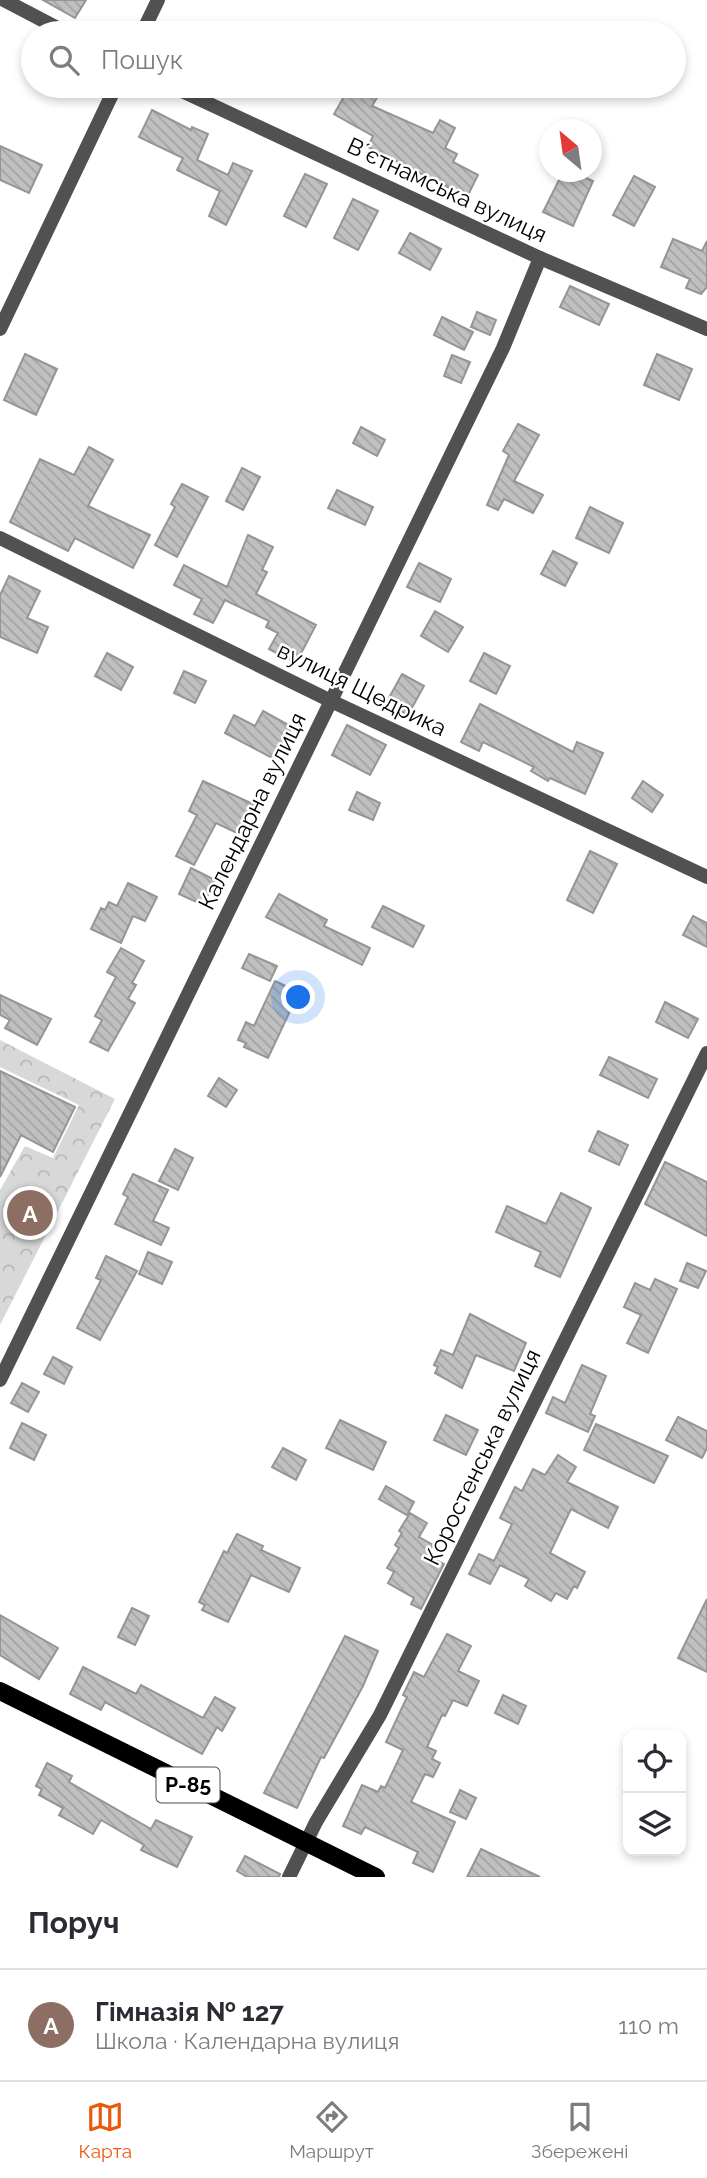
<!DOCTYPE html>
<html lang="uk">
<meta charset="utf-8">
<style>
body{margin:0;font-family:Raleway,sans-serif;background:#f2f2f3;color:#2b2b33}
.controls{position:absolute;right:21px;bottom:21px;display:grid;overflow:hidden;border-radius:14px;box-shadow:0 4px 10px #0003}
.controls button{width:63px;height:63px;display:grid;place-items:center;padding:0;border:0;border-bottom:2px solid #e1e1e2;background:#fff;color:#2b2b33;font:35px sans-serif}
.compass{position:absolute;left:539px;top:119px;width:63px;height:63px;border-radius:50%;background:#fff;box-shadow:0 4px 10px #0003;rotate:331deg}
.you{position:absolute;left:299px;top:998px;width:24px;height:24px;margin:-18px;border:5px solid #fff;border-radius:50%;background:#1a73e8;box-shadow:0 0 0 10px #1a73e833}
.badge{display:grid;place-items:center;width:46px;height:46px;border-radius:50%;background:#ea580c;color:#fff;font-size:23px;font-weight:700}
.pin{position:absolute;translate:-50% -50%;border:4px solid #fff;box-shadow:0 2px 7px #0006}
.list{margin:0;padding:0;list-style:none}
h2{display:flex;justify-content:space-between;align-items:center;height:91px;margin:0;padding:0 28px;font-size:30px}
h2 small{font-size:23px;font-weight:400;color:#7c7c81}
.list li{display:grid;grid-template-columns:46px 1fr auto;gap:21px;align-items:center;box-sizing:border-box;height:112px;padding:0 28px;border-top:2px solid #e1e1e2}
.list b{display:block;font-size:26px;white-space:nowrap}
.list p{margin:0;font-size:23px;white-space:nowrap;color:#7c7c81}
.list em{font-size:23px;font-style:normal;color:#7c7c81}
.icon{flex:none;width:38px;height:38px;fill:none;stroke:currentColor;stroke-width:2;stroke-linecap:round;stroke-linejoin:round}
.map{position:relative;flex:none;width:707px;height:1877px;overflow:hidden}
.search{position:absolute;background:#fff;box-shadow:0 4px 10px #0003;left:21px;right:21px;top:21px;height:77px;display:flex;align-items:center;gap:18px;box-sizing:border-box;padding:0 24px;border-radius:38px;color:#7c7c81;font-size:26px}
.sheet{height:203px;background:#fff}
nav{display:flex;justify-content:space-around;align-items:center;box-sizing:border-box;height:98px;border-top:2px solid #e1e1e2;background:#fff;font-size:19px;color:#7c7c81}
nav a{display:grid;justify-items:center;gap:4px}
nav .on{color:#ea580c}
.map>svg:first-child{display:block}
.forest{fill:url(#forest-crowns)}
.building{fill:url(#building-back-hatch);stroke:#959595;stroke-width:2}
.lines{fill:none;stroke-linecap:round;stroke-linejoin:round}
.minor{stroke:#515151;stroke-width:14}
.primary{stroke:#000;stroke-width:18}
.labels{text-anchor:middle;stroke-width:5;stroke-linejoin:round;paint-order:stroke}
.shield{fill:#fff;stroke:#4c4c4c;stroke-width:2}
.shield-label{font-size:21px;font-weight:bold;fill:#000}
.street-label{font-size:23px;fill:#000;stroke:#fff}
</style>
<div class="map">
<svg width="707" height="1877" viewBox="0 0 707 1877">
<defs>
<pattern id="forest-crowns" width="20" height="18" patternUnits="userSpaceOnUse" patternTransform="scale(1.75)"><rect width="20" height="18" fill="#d8d8d8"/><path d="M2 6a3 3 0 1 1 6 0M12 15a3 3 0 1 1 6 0" fill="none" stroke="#b8b8b8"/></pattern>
<pattern id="building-back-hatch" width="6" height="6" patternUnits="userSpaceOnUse" patternTransform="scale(1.75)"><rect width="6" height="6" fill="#c0c0c0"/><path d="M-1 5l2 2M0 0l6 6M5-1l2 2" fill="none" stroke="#a3a3a3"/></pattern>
</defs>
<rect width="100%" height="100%" fill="#fff"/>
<path class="forest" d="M 0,1040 L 115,1099 L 0,1325 L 0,1190 L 25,1146 L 53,1158 L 79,1105 L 0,1067 Z"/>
<g class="building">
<path d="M 43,0 L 86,0 L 75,18 Z"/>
<path d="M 350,86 L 384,86 L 372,106 L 433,133 L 440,120 L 455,128 L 445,148 L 457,154 L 453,162 L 478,175 L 467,197 L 368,147 L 373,136 L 334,114 Z"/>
<path d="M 152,110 L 191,130 L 192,127 L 208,134 L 197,160 L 228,175 L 233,163 L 252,171 L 226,225 L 209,216 L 220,191 L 177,170 L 183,158 L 139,137 Z"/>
<path d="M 0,146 L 42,165 L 29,193 L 0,180 Z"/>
<path d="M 563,172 L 573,172 L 593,181 L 573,226 L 543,212 Z"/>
<path d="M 305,174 L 327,184 L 306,227 L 284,216 Z"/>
<path d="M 634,176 L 655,187 L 634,226 L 613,215 Z"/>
<path d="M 353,199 L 378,211 L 358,250 L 334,238 Z"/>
<path d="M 410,233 L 441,249 L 430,270 L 399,253 Z"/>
<path d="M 673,239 L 702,251 L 707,241 L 707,287 L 701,294 L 686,288 L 690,279 L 661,267 Z"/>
<path d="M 570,286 L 609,304 L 599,325 L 560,307 Z"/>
<path d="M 477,312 L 496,320 L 490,335 L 471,327 Z"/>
<path d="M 442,317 L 473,332 L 464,350 L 434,335 Z"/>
<path d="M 25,354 L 57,369 L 36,415 L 4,400 Z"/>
<path d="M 657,354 L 692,369 L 679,400 L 644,385 Z"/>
<path d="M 452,355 L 470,362 L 461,383 L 444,376 Z"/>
<path d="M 518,424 L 539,435 L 514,481 L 543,495 L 533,513 L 504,499 L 498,510 L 487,505 L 509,455 L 503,451 Z"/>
<path d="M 361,427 L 385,440 L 377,456 L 353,443 Z"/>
<path d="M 89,447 L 113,460 L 88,506 L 150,535 L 133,568 L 75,538 L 68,551 L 10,522 L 40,459 L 74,475 Z"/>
<path d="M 242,468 L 260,477 L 243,510 L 226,501 Z"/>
<path d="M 182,484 L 208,497 L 177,557 L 155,545 L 175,507 L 171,504 Z"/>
<path d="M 337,490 L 373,507 L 365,525 L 328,508 Z"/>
<path d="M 590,507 L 623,523 L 609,553 L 576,538 Z"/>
<path d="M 248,535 L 273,547 L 262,570 L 267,572 L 256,594 L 316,625 L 296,663 L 269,649 L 278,633 L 266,627 L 269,621 L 225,600 L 213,623 L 194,614 L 202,599 L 174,585 L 184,565 L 227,587 Z"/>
<path d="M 553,551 L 577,563 L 565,586 L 541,574 Z"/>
<path d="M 419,563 L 451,579 L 440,602 L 407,587 Z"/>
<path d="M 9,576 L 40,591 L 27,618 L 48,627 L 37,653 L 0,637 L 0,595 Z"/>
<path d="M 435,611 L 463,627 L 448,652 L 421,636 Z"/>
<path d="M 107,653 L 133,667 L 121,690 L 95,676 Z"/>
<path d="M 484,653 L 510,666 L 496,694 L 470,681 Z"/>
<path d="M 184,671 L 206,681 L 195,703 L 174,693 Z"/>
<path d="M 402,674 L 424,686 L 408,715 L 386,703 Z"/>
<path d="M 480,704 L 573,752 L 577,742 L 603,753 L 585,794 L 550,778 L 548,781 L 531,771 L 534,767 L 483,742 L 479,751 L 461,742 Z"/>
<path d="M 263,711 L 292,727 L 274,759 L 225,733 L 234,715 L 255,726 Z"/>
<path d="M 347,725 L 386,745 L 370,775 L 332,755 Z"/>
<path d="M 203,781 L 253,804 L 239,834 L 216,823 L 194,865 L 176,856 L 197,815 L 189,811 Z"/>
<path d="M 643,781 L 663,795 L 652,812 L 632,798 Z"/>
<path d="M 357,792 L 380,803 L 373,820 L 349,810 Z"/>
<path d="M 590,851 L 617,864 L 593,913 L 567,900 Z"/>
<path d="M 191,868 L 215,880 L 203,905 L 179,894 Z"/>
<path d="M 128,883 L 157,897 L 145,921 L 133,916 L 121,943 L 91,929 L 101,908 L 105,910 L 109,902 L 117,906 Z"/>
<path d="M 279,894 L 327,920 L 324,926 L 370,948 L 362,965 L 266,917 Z"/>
<path d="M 383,906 L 424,926 L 413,947 L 372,927 Z"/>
<path d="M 693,916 L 707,923 L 707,947 L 683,935 Z"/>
<path d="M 121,948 L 144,961 L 132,983 L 136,985 L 128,999 L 135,1003 L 108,1051 L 90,1042 L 102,1020 L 95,1016 L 116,977 L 107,972 Z"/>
<path d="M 249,954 L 277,966 L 270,981 L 242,968 Z"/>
<path d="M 275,981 L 299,992 L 268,1058 L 244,1047 L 246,1043 L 238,1040 L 246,1022 L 254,1026 Z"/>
<path d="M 0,995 L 51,1019 L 37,1045 L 5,1028 L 10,1020 L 0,1015 Z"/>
<path d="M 665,1002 L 698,1019 L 688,1038 L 656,1022 Z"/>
<path d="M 609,1057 L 657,1079 L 648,1098 L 600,1075 Z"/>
<path d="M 0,1071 L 75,1107 L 53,1152 L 21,1135 L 0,1177 Z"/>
<path d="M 219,1078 L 237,1090 L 226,1107 L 208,1096 Z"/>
<path d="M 598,1131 L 628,1145 L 619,1165 L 589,1151 Z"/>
<path d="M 175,1149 L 193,1158 L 178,1190 L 159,1181 Z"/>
<path d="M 665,1162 L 707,1182 L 707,1236 L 645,1204 Z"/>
<path d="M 133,1174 L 168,1190 L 153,1221 L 169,1228 L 161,1245 L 115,1224 L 128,1197 L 123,1194 Z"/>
<path d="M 561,1193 L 591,1208 L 560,1277 L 535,1266 L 541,1252 L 496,1232 L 507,1206 L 546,1224 Z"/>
<path d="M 148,1252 L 172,1262 L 162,1284 L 139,1274 Z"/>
<path d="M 106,1256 L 137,1271 L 100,1340 L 77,1328 L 101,1280 L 96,1278 Z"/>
<path d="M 687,1263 L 706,1271 L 698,1288 L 680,1281 Z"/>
<path d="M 655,1279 L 677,1289 L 648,1353 L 627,1343 L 641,1315 L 624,1307 L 635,1283 L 650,1290 Z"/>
<path d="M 470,1314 L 526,1343 L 514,1371 L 476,1355 L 462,1388 L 435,1373 L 438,1367 L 434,1365 L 441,1350 L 453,1355 Z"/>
<path d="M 53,1357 L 72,1367 L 64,1384 L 44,1374 Z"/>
<path d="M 582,1365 L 606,1376 L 590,1414 L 595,1416 L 588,1432 L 546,1413 L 553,1397 L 565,1403 Z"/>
<path d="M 22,1383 L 39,1392 L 28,1412 L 11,1403 Z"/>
<path d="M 446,1415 L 478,1430 L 466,1455 L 434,1440 Z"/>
<path d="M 678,1417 L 707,1431 L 707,1448 L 702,1458 L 666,1440 Z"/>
<path d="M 340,1420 L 386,1442 L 373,1470 L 326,1448 Z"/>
<path d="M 22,1423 L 46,1435 L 34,1460 L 10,1448 Z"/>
<path d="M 596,1424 L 668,1456 L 654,1483 L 584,1450 Z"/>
<path d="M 283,1448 L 306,1460 L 296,1480 L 272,1467 Z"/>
<path d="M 558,1455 L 576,1467 L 567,1482 L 618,1507 L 608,1528 L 571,1509 L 550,1553 L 585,1572 L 577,1588 L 574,1586 L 567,1599 L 556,1593 L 551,1601 L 525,1586 L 529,1579 L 500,1565 L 490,1584 L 469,1574 L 479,1554 L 494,1561 L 512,1524 L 500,1518 L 515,1487 L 522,1491 L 533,1469 L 545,1475 Z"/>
<path d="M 386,1486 L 414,1502 L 407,1515 L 379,1499 Z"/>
<path d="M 410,1513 L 427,1523 L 419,1537 L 433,1545 L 427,1556 L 444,1564 L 421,1609 L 411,1604 L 414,1598 L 388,1583 L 394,1572 L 387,1568 L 399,1548 L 395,1545 L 402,1533 L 399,1531 Z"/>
<path d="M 237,1534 L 263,1546 L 261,1550 L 300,1568 L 289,1592 L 251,1575 L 228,1622 L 202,1610 L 205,1605 L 199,1602 L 224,1551 L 227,1553 Z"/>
<path d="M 707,1599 L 707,1672 L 678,1658 Z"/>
<path d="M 132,1608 L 149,1616 L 135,1645 L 118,1637 Z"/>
<path d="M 0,1615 L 58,1648 L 39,1679 L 0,1655 Z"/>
<path d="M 447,1634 L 471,1646 L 458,1671 L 479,1681 L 467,1706 L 453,1700 L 445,1716 L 442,1715 L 427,1747 L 436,1751 L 432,1759 L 440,1763 L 433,1777 L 425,1774 L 411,1802 L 455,1822 L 433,1872 L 413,1863 L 418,1852 L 365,1827 L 361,1834 L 343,1826 L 362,1785 L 378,1792 L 381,1786 L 385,1788 L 403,1750 L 386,1742 L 407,1697 L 403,1695 L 414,1672 L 424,1677 Z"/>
<path d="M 345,1636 L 378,1651 L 363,1686 L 324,1758 L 321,1757 L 297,1808 L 264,1793 Z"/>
<path d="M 83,1667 L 136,1694 L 141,1685 L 203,1718 L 215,1697 L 235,1708 L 222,1731 L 217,1727 L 202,1754 L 105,1702 L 101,1710 L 70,1694 Z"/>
<path d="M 503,1695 L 526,1706 L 518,1724 L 495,1713 Z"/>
<path d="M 47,1763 L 72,1776 L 69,1782 L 151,1829 L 156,1820 L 192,1837 L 177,1867 L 141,1850 L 144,1845 L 101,1820 L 93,1834 L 59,1815 L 63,1808 L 39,1795 L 42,1789 L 36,1786 Z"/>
<path d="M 460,1790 L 476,1798 L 466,1819 L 450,1812 Z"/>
<path d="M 481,1849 L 540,1877 L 467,1877 Z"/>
<path d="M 245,1856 L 280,1874 L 279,1877 L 247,1877 L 237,1871 Z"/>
</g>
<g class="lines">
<g class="minor">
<path d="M 4,0 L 67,33"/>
<path d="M 142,33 L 158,0"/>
<path d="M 171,86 L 540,258 L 707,329"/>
<path d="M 0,329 L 116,86"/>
<path d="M 0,538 L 331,701 L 707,877"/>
<path d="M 0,1380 L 503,348 L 540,258"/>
<path d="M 289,1877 L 316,1822 L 380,1715 L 707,1053"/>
</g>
<path class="primary" d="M 0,1691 L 376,1877"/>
</g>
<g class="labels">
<rect class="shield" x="156.5" y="1767.5" width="63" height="35" rx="5"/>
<g class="shield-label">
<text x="188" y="1792">Р-85</text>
</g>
<g class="street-label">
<text transform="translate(447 190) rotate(25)" y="8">Вʼєтнамська вулиця</text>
<text transform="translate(362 689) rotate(26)" y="8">вулиця Щедрика</text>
<text transform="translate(252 811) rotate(-64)" y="8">Календарна вулиця</text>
<text transform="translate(482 1457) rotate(-64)" y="8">Коростенська вулиця</text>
</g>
</g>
</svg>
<div class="controls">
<button><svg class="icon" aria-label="locate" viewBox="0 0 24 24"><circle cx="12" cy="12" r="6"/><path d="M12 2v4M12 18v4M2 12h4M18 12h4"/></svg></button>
<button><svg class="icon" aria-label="layers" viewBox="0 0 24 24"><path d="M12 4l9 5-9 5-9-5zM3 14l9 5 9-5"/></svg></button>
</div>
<svg class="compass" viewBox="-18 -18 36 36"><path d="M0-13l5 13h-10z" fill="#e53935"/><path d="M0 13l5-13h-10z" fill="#7c7c81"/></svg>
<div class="you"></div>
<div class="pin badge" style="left:30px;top:1213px;background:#8d6e63">A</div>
<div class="search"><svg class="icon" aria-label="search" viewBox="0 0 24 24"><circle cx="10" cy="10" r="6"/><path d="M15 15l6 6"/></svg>Пошук</div>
</div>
<section class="sheet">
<h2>Поруч<small></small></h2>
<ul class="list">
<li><span class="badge" style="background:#8d6e63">A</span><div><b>Гімназія № 127</b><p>Школа · Календарна вулиця</p></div><em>110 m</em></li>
</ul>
</section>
<nav>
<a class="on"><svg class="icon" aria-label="map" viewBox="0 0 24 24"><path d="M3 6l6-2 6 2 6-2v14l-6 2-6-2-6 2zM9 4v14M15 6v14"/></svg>Карта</a>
<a><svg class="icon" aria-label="directions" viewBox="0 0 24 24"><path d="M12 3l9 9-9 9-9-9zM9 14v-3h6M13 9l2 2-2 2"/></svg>Маршрут</a>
<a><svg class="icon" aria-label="saved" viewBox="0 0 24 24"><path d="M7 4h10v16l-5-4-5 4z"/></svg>Збережені</a>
</nav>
